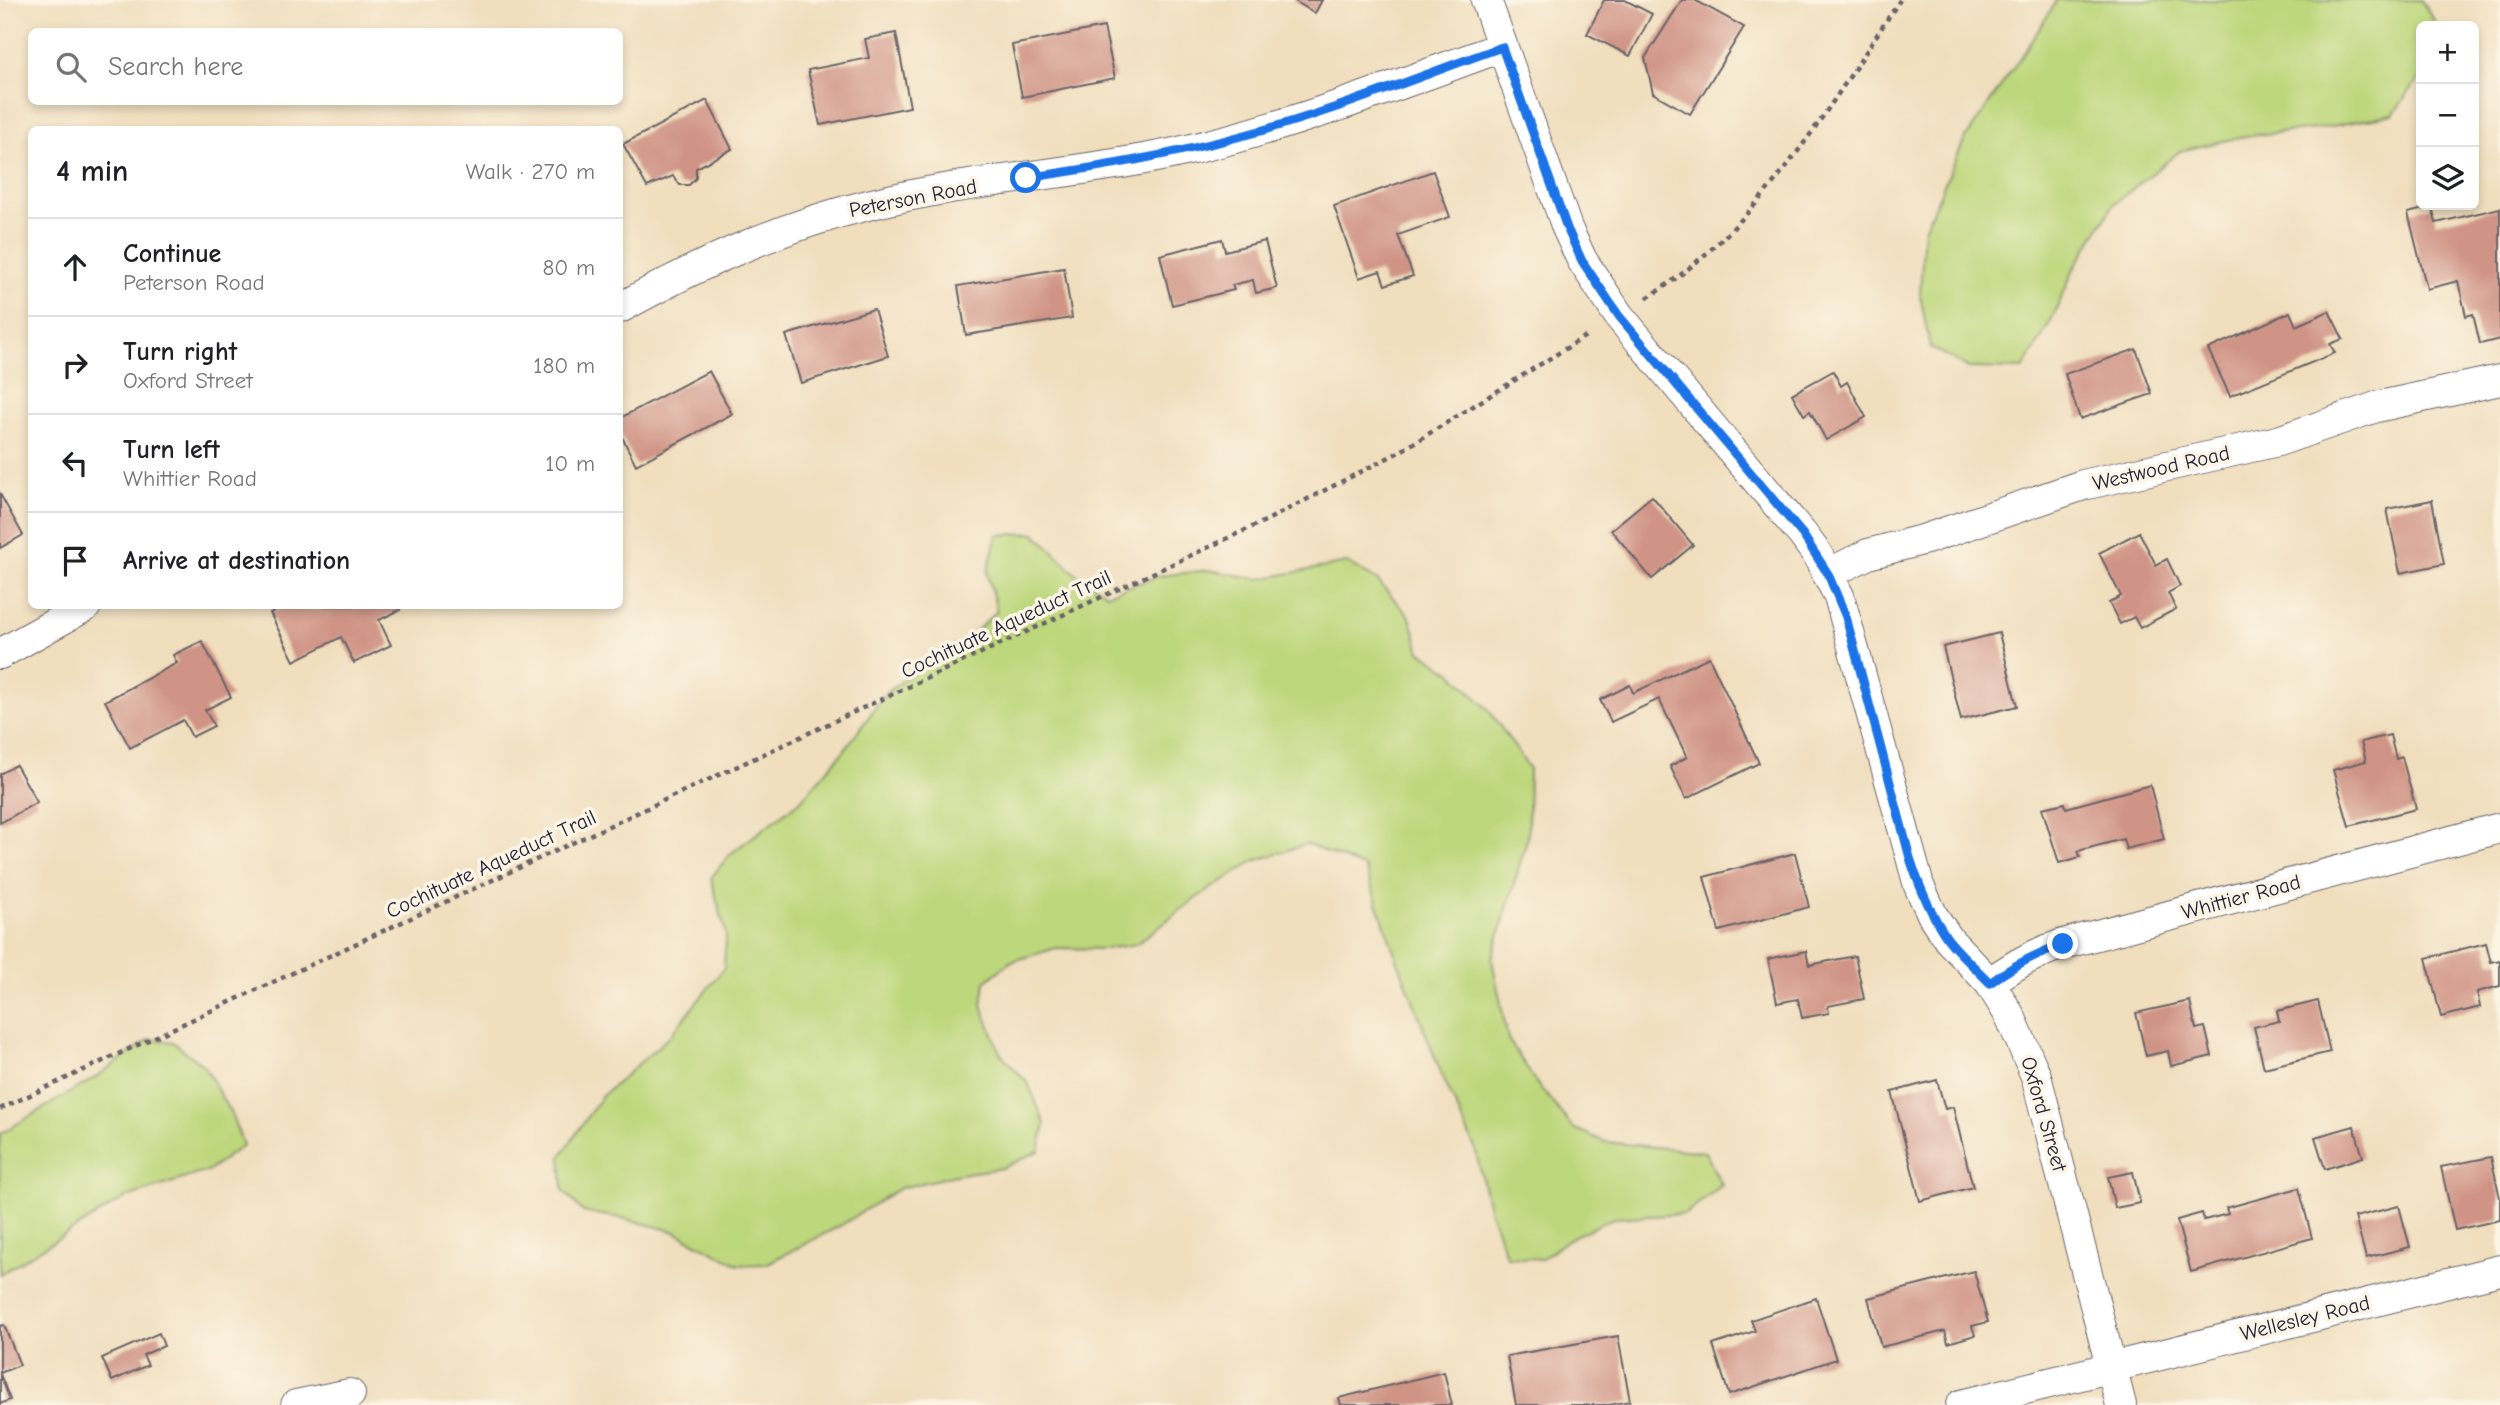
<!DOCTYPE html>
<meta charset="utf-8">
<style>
body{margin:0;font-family:"Comic Neue",sans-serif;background:#f2f2f2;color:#202124}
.controls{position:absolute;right:21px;top:21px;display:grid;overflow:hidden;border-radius:10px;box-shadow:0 4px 10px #0003}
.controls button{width:63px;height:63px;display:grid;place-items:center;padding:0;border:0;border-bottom:2px solid #e0e0e0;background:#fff;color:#202124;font:35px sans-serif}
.stop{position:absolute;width:21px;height:21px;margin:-16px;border:5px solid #1a73e8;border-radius:50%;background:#fff}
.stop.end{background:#1a73e8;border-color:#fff;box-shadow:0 2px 7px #0008}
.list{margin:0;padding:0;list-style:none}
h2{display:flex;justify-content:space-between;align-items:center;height:91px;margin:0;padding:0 28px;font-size:30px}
h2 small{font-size:23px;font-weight:400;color:#757577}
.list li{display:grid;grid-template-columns:46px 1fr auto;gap:21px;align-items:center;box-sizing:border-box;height:98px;padding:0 28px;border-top:2px solid #e0e0e0}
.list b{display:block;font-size:26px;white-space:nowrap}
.list p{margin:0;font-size:23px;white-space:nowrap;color:#757577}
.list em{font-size:23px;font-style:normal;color:#757577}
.icon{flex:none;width:38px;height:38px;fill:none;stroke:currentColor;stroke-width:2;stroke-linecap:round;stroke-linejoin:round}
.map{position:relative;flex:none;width:2500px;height:1405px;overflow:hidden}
.search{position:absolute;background:#fff;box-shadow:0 4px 10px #0003;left:28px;top:28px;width:595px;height:77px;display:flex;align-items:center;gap:18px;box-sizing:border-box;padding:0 24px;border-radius:10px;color:#757577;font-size:26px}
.panel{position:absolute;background:#fff;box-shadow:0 4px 10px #0003;left:28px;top:126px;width:595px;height:483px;border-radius:10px}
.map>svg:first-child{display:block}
.green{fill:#bdd77c;stroke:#707c5c;stroke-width:2}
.building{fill:#d09486}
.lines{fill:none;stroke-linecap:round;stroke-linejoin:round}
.street-casing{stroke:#6a6468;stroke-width:32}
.path{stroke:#6a6468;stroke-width:4.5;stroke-dasharray:5 5;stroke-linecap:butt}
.street{stroke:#fff;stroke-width:30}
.route{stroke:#1a73e8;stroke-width:9}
.labels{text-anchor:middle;stroke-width:7;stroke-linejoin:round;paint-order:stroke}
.street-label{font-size:21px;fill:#22223b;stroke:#fcf5e5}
</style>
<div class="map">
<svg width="2500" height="1405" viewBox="0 0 2500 1405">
<rect width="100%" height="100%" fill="#fcf5e5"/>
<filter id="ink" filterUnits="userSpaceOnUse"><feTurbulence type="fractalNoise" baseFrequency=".0143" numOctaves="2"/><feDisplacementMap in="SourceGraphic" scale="14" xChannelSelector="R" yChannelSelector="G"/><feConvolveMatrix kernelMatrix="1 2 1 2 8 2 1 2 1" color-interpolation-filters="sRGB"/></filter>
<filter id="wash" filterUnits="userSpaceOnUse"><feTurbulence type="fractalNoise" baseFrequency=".00686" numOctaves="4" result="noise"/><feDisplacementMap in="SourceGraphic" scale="28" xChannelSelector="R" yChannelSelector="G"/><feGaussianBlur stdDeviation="1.57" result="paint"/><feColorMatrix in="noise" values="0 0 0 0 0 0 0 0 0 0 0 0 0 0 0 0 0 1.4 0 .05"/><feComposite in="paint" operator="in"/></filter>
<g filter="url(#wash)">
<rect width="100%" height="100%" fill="#f0debd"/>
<g class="green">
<path d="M 2057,0 L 2421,0 L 2434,20 L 2434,26 L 2421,26 L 2421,76 L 2393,114 L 2317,129 L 2245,136 L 2180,151 L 2114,204 L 2075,267 L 2051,321 L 2023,369 L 1969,368 L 1930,347 L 1920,294 L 1924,229 L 1965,139 L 2040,28 Z"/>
<path d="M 1035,533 L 1075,573 L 1107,594 L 1159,576 L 1209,570 L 1259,579 L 1347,563 L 1377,580 L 1410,617 L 1420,651 L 1451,672 L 1488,709 L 1529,768 L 1528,836 L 1492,960 L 1508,1039 L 1537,1084 L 1573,1128 L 1605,1142 L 1705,1152 L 1722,1185 L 1685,1214 L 1613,1218 L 1568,1239 L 1542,1259 L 1507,1257 L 1490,1212 L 1475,1148 L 1441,1073 L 1392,946 L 1365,868 L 1307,844 L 1254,861 L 1195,899 L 1136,944 L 1105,949 L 1056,948 L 1010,962 L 985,982 L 982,1005 L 1000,1053 L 1028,1083 L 1045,1124 L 1039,1151 L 1002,1168 L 960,1174 L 900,1188 L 840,1226 L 766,1264 L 739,1265 L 673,1231 L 622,1218 L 583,1212 L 563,1190 L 561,1156 L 601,1097 L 670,1036 L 724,968 L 726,934 L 711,878 L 730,854 L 800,801 L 843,752 L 886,693 L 919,668 L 971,636 L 997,611 L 987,574 L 997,535 Z"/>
<path d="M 150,1039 L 173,1042 L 205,1067 L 232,1116 L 243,1145 L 210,1170 L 127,1197 L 0,1274 L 0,1134 L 98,1076 Z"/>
</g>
<g id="blocks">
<g class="building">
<path d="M 1293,0 L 1322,0 L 1315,13 Z"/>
<path d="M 1604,0 L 1625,0 L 1652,14 L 1630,56 L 1587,34 Z"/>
<path d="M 1682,0 L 1695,0 L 1744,27 L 1690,114 L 1653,93 L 1645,58 Z"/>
<path d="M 1104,27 L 1115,78 L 1022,97 L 1012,45 Z"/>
<path d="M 896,33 L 910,107 L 820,125 L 808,70 L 869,58 L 865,39 Z"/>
<path d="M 707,100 L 732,149 L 696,168 L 696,178 L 689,185 L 680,185 L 673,176 L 647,187 L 623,144 Z"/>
<path d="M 1433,171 L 1450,217 L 1398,235 L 1413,276 L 1385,285 L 1380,271 L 1359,278 L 1334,206 Z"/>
<path d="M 2432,207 L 2436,223 L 2500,208 L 2500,339 L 2480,344 L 2473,314 L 2466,316 L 2458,281 L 2427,289 L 2408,213 Z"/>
<path d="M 1222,239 L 1225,251 L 1265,241 L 1277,288 L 1256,293 L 1253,280 L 1232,285 L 1234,290 L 1172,305 L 1160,255 Z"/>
<path d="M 1064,268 L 1072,318 L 966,335 L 958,286 Z"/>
<path d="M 874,309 L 888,356 L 801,383 L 786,335 Z"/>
<path d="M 2329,311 L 2343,339 L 2330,344 L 2335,353 L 2230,396 L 2208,349 L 2290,312 L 2296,326 Z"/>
<path d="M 2136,349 L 2152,394 L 2080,419 L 2065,374 Z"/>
<path d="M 709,371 L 732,414 L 636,465 L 620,433 L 620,418 Z"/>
<path d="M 1833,371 L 1841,386 L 1847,382 L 1866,417 L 1826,440 L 1810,411 L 1804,415 L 1792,394 Z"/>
<path d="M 0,494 L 23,535 L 0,548 Z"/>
<path d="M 1652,496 L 1693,545 L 1652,579 L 1611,530 Z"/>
<path d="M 2432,500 L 2444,564 L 2400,573 L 2387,509 Z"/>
<path d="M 2139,532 L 2156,565 L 2167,559 L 2180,586 L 2168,593 L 2176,609 L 2140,628 L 2134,617 L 2120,624 L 2109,603 L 2121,596 L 2099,553 Z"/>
<path d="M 285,606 L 398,606 L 400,610 L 379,620 L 391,645 L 354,663 L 341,637 L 294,661 L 270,613 Z"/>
<path d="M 1999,633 L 2017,706 L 1961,720 L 1943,647 Z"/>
<path d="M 202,641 L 231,697 L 205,710 L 214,726 L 192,737 L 183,720 L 130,748 L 105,701 L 177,663 L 173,655 Z"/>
<path d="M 1709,657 L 1759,763 L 1686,799 L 1670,766 L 1687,757 L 1659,699 L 1611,722 L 1600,700 L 1630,685 L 1633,693 Z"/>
<path d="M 2390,735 L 2396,759 L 2402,757 L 2416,809 L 2349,826 L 2333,770 L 2366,761 L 2361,742 Z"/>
<path d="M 16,765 L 37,802 L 0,823 L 0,774 Z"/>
<path d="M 2150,785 L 2164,839 L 2126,849 L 2123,839 L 2078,851 L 2080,857 L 2059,863 L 2042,808 L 2065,803 L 2066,808 Z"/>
<path d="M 1795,853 L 1809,907 L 1719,931 L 1704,877 Z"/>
<path d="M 2486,943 L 2491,962 L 2500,960 L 2500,986 L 2477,992 L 2480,1007 L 2441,1017 L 2426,958 Z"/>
<path d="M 1806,951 L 1809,965 L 1855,956 L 1864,999 L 1828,1006 L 1829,1013 L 1802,1018 L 1798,999 L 1777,1003 L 1768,959 Z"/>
<path d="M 2190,1001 L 2196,1029 L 2205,1027 L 2212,1056 L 2171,1066 L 2168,1051 L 2146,1056 L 2136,1013 Z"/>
<path d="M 2318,1001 L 2330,1052 L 2264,1068 L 2254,1027 L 2279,1021 L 2277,1011 Z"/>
<path d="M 1937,1080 L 1945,1109 L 1953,1107 L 1973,1187 L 1920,1201 L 1892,1092 Z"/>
<path d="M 2354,1126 L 2363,1157 L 2325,1169 L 2315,1137 Z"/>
<path d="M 2491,1157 L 2500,1198 L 2500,1220 L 2455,1230 L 2441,1167 Z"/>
<path d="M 2133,1172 L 2140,1203 L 2115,1208 L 2108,1177 Z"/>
<path d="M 2299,1188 L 2312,1238 L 2191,1272 L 2177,1220 L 2202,1213 L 2204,1220 L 2228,1214 L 2226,1208 Z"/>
<path d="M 2399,1206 L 2410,1247 L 2366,1258 L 2355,1217 Z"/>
<path d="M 1974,1271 L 1988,1322 L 1972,1326 L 1975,1335 L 1948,1343 L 1945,1331 L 1881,1347 L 1868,1298 Z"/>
<path d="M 1816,1298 L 1836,1359 L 1729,1395 L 1713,1345 L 1755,1331 L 1751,1320 Z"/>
<path d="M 4,1325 L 20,1365 L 0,1373 L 0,1326 Z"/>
<path d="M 159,1333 L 164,1346 L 143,1355 L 148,1365 L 112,1381 L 102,1358 Z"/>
<path d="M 1618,1336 L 1630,1401 L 1609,1405 L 1516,1405 L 1507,1356 Z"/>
<path d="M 1444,1372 L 1452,1405 L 1341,1405 L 1339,1398 Z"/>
<path d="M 0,1374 L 10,1400 L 0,1404 Z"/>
</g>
</g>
</g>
<g filter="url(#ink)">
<use href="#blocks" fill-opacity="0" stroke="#6a6468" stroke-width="2"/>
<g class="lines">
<g class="street-casing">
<g id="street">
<path d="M 1486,0 L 1567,228 L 1582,260 L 1619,316 L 1803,535 L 1817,554 L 1839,596 L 1919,886 L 1933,916 L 1949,940 L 1990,983 L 2010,1016 L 2036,1076 L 2121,1405"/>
<path d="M 620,308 C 699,264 779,227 868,205 C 968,179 1074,175 1175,153 C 1287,128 1394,86 1502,47"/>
<path d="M 1828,574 L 1868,554 L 1926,539 L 2083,485 L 2278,441 L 2376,407 L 2500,380"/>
<path d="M 0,654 L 86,606"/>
<path d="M 1990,983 C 2013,965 2035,953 2063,944 L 2500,828"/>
<path d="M 296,1405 L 350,1394"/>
<path d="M 1961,1405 L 2500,1270"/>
</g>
</g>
<g class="path">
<path d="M 1647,298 C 1761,227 1827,109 1900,0"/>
<path d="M 0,1109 L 1267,520 L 1401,451 L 1589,334"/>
</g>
<use href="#street" class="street"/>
</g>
</g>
<g class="lines" filter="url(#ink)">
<path class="route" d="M 1026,178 C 1100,167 1173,155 1245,135 C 1333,112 1417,77 1502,47 L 1567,228 L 1582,261 L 1619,316 L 1803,535 L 1828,574 L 1846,617 L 1910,858 C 1919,886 1930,913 1947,938 C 1959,954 1976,968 1990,983 C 2013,965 2036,954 2063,944"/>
</g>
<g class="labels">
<g class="street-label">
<text transform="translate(913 198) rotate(-11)" y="7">Peterson Road</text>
<text transform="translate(2161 468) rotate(-13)" y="7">Westwood Road</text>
<text transform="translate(1006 624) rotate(-25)" y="7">Cochituate Aqueduct Trail</text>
<text transform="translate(491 864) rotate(-25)" y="7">Cochituate Aqueduct Trail</text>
<text transform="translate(2241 897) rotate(-15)" y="7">Whittier Road</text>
<text transform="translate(2044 1114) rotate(74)" y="7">Oxford Street</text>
<text transform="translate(2305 1318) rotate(-14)" y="7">Wellesley Road</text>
</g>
</g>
</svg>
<div class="controls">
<button>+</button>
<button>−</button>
<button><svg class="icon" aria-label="layers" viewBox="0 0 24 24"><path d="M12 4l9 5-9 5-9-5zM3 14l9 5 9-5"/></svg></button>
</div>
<div class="stop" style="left:1026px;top:178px"></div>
<div class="stop end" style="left:2063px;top:944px"></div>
<div class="search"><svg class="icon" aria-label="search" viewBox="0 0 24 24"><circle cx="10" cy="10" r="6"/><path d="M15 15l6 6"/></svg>Search here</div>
<section class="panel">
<h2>4 min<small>Walk · 270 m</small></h2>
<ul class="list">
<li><svg class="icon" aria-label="ahead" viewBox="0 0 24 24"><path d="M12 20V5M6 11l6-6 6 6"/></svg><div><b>Continue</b><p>Peterson Road</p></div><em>80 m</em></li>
<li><svg class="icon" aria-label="right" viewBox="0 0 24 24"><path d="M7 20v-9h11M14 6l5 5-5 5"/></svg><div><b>Turn right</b><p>Oxford Street</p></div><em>180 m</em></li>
<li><svg class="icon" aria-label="left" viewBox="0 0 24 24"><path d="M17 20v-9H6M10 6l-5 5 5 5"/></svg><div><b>Turn left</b><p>Whittier Road</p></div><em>10 m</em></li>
<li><svg class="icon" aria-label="arrive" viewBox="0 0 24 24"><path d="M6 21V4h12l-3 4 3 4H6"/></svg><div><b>Arrive at destination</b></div></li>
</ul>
</section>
</div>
